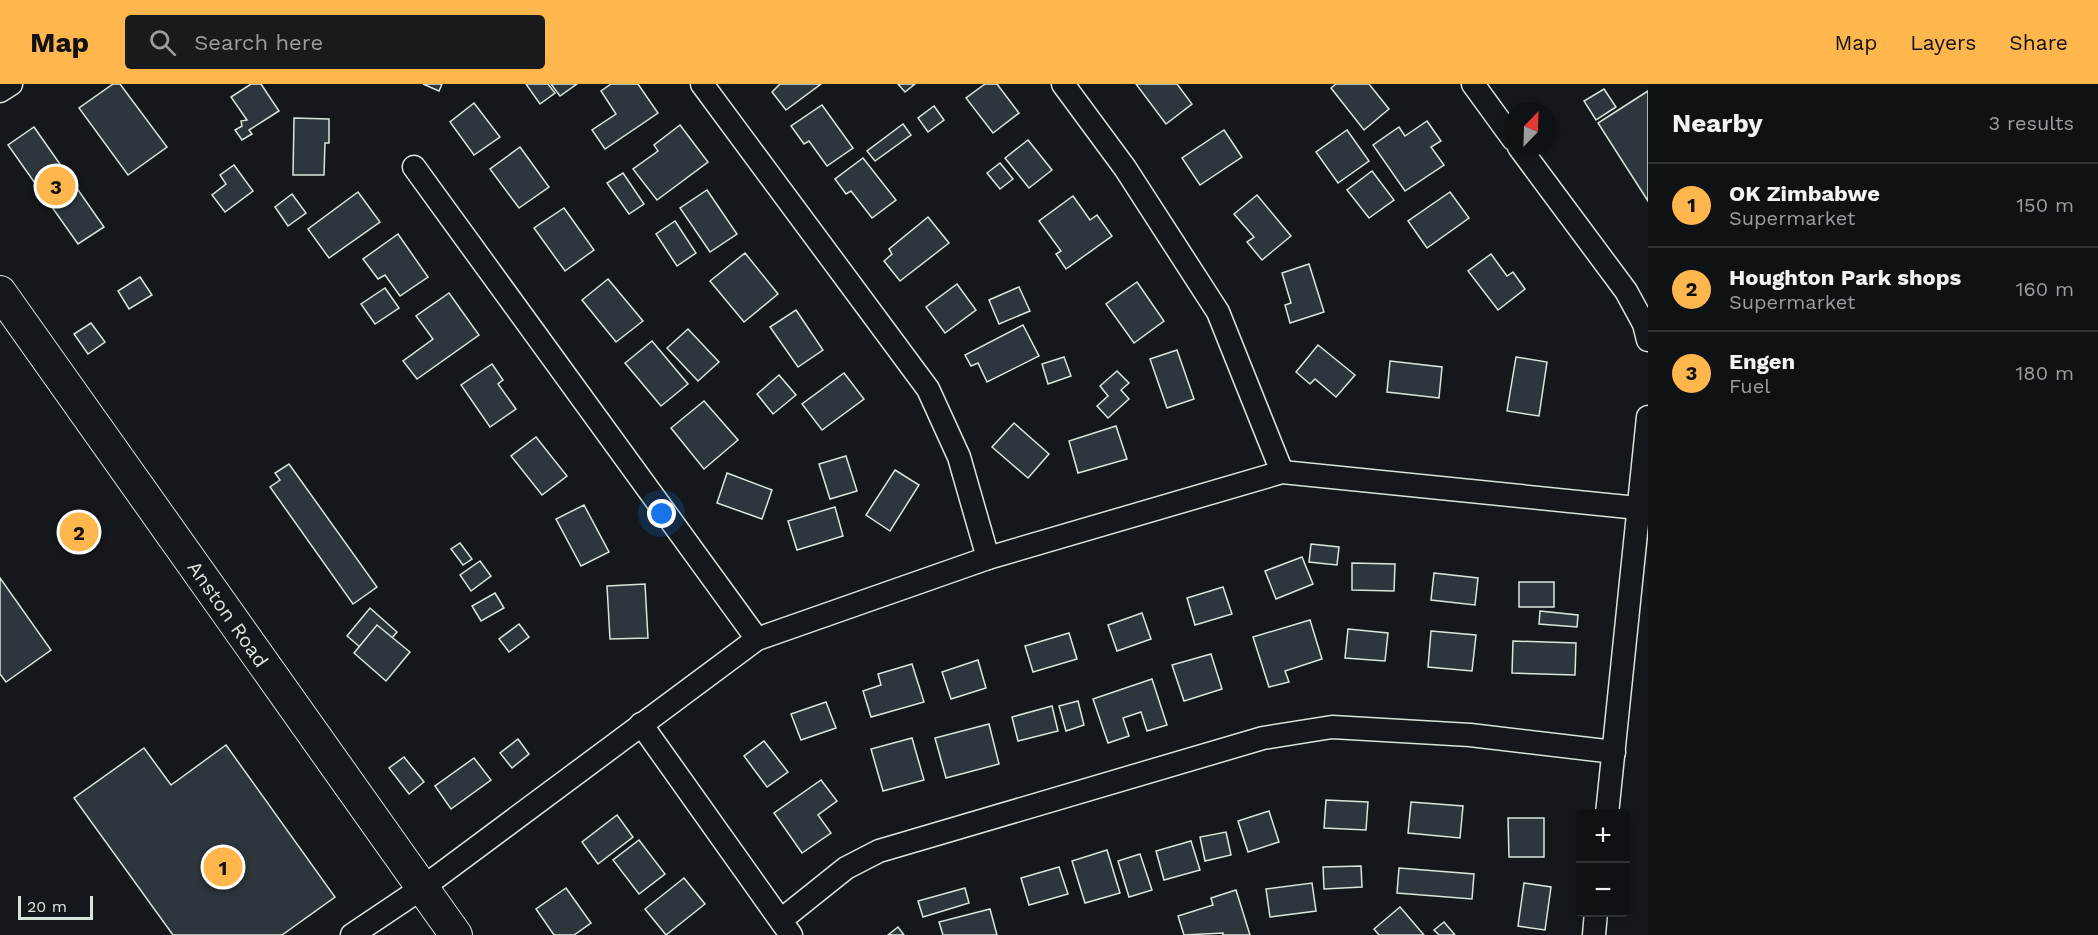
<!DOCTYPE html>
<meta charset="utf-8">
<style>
body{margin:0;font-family:"Work Sans",sans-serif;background:#181b1e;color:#f1f3f6}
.controls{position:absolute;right:18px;bottom:18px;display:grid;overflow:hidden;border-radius:6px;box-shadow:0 3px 9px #0003}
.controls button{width:54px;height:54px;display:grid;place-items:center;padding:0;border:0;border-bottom:2px solid #2f3234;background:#0f1215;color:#f1f3f6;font:30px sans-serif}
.compass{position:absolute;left:1504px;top:18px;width:54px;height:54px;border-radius:50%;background:#0f1215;box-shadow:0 3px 9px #0003;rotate:23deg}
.scale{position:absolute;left:18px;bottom:15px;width:75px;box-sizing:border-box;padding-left:6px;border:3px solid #d8e6dc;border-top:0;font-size:16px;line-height:21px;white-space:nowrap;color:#d8e6dc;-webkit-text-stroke:4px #14181c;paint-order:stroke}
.you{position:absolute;left:662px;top:430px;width:21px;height:21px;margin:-15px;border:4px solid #fff;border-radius:50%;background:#1a73e8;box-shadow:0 0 0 9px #1a73e833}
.badge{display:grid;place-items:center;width:39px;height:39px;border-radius:50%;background:#ffb74d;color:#111;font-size:20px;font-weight:700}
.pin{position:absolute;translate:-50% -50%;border:3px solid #fff;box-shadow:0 2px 6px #0006}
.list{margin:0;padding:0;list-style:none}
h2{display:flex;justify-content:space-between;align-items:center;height:78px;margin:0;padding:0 24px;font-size:26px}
h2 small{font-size:20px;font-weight:400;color:#9b9ea0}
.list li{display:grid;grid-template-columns:39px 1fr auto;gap:18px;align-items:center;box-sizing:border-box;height:84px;padding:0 24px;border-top:2px solid #2f3234}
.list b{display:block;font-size:22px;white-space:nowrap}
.list p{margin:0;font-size:20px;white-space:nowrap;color:#9b9ea0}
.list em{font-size:20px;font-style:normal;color:#9b9ea0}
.icon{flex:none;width:33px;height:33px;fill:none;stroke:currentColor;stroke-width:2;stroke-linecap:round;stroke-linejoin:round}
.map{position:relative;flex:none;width:1648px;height:851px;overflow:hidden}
header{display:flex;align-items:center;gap:36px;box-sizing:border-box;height:84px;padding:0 30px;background:#ffb74d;color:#111}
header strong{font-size:28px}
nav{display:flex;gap:33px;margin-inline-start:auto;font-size:21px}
.search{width:420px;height:54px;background:#181b1e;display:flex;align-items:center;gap:15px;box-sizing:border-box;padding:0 21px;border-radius:6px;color:#9b9ea0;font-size:22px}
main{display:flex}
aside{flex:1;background:#0f1215}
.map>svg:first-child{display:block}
.building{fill:#2c363c;stroke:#d8e6dc;stroke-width:1.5}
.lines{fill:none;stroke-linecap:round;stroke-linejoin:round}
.street-casing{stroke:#d8e6dc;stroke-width:25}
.secondary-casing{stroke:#d8e6dc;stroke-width:34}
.street{stroke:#14181c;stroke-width:22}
.secondary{stroke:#14181c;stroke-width:32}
.labels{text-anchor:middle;stroke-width:4.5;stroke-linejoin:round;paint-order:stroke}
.street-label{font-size:20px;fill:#d8e6dc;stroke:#14181c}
</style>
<header>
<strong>Map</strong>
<div class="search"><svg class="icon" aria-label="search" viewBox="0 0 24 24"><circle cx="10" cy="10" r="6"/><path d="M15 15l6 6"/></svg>Search here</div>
<nav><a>Map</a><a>Layers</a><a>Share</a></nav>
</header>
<main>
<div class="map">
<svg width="1648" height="851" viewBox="0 0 1648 851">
<rect width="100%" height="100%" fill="#14181c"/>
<g class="building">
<path d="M 113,0 L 120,0 L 167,63 L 128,91 L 79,24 Z"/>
<path d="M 251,0 L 261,0 L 279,27 L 249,46 L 252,50 L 242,56 L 235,46 L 242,42 L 241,37 L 247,36 L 231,13 Z"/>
<path d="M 423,0 L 442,0 L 439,7 Z"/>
<path d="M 526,0 L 548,0 L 555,9 L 540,20 Z"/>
<path d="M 551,0 L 577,0 L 560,12 Z"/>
<path d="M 611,0 L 638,0 L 658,29 L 605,65 L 592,46 L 616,30 L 601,7 Z"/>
<path d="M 780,0 L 821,0 L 786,26 L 772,8 Z"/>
<path d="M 898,0 L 915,0 L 905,8 Z"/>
<path d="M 985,0 L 997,0 L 1019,29 L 993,49 L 966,14 Z"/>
<path d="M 1136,0 L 1177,0 L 1192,20 L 1166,40 Z"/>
<path d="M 1336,0 L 1369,0 L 1389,25 L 1364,46 L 1331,4 Z"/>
<path d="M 1604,5 L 1616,23 L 1596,36 L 1584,17 Z"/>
<path d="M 1648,7 L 1648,117 L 1598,39 Z"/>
<path d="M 474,19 L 500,53 L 474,71 L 450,38 Z"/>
<path d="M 822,21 L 853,64 L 827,82 L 809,57 L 804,60 L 791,42 Z"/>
<path d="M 934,22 L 944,36 L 928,48 L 918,34 Z"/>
<path d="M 294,34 L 329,35 L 329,59 L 325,59 L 324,91 L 293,91 Z"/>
<path d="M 1427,37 L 1441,57 L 1431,63 L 1444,81 L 1405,107 L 1373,61 L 1399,43 L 1405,52 Z"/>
<path d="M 903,40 L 911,51 L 875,77 L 867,67 Z"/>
<path d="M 680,41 L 708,78 L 657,116 L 633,85 L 658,67 L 654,61 Z"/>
<path d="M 34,43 L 104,143 L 78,160 L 8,61 Z"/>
<path d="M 1224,46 L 1242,73 L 1200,101 L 1182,74 Z"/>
<path d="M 1347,46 L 1369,77 L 1338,99 L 1316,68 Z"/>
<path d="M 1028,56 L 1052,86 L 1029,104 L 1005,74 Z"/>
<path d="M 520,63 L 549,103 L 519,124 L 490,85 Z"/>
<path d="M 863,74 L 896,116 L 872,134 L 851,107 L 846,110 L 835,95 Z"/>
<path d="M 1000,79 L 1013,95 L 1000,105 L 987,89 Z"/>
<path d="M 234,81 L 253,107 L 225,128 L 212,111 L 226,100 L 220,91 Z"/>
<path d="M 1372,87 L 1394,116 L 1369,134 L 1347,106 Z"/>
<path d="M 623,89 L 644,120 L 629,130 L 607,99 Z"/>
<path d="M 707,106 L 737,150 L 710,168 L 680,124 Z"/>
<path d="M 358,108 L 380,138 L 329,174 L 308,145 Z"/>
<path d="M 1450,108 L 1469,134 L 1427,164 L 1408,137 Z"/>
<path d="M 292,110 L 306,129 L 288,142 L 275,123 Z"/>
<path d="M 1257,111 L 1291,152 L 1262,176 L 1247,158 L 1254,153 L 1234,130 Z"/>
<path d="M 1073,112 L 1090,136 L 1097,131 L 1112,152 L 1066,185 L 1056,170 L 1061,167 L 1039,137 Z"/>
<path d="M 564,124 L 594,166 L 565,187 L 534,144 Z"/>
<path d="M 928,133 L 949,159 L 900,197 L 884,177 L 892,170 L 889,165 Z"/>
<path d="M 675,137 L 696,169 L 677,182 L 656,150 Z"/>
<path d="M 398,150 L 428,193 L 400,212 L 385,191 L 378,195 L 363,175 Z"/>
<path d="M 745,169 L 778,210 L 744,238 L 710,197 Z"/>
<path d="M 1491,170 L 1507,192 L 1513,188 L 1525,205 L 1498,226 L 1468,187 Z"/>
<path d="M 1309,180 L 1324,228 L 1290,239 L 1285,221 L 1291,219 L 1282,189 Z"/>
<path d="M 140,193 L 152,211 L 129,225 L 118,207 Z"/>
<path d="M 608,195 L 643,237 L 616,258 L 582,216 Z"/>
<path d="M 1137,198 L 1164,237 L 1134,259 L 1106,220 Z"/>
<path d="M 957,200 L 976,226 L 945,249 L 926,223 Z"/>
<path d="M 1019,203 L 1030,227 L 999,240 L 989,216 Z"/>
<path d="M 385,204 L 399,224 L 375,240 L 361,220 Z"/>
<path d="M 449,209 L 479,251 L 417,295 L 403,277 L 433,255 L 416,232 Z"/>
<path d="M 796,226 L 823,266 L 798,283 L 770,243 Z"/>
<path d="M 91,239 L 105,258 L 88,270 L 74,250 Z"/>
<path d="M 1023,241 L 1039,272 L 987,298 L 978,279 L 971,282 L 965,271 Z"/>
<path d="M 688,245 L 719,278 L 698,297 L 667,264 Z"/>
<path d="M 652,257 L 688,300 L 661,322 L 625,279 Z"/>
<path d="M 1318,261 L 1355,291 L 1336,313 L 1315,295 L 1310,300 L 1296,288 Z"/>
<path d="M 1177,266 L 1194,315 L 1167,324 L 1150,275 Z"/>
<path d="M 1064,273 L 1071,292 L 1048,300 L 1042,280 Z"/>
<path d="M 1516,273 L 1547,278 L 1539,332 L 1507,327 Z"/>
<path d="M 1390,277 L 1442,283 L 1439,314 L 1387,308 Z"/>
<path d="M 492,280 L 503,296 L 498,300 L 516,325 L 490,343 L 461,301 Z"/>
<path d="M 1117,287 L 1129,299 L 1121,306 L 1129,315 L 1108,334 L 1097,322 L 1108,312 L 1100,302 Z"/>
<path d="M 844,289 L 864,315 L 822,346 L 802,320 Z"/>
<path d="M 779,291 L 796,311 L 773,330 L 757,310 Z"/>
<path d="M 704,317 L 738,356 L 704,385 L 671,344 Z"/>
<path d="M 1014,339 L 1049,370 L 1028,394 L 992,363 Z"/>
<path d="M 1116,342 L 1127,375 L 1078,389 L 1069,357 Z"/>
<path d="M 536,353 L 567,392 L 542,411 L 511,372 Z"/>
<path d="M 846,372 L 857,407 L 830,415 L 819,380 Z"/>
<path d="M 289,380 L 377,503 L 353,520 L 270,403 L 280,396 L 275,389 Z"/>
<path d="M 895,386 L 919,401 L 890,447 L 866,431 Z"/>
<path d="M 727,389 L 772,406 L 762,435 L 717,419 Z"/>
<path d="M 584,421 L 609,468 L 581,482 L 556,435 Z"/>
<path d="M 835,423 L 843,452 L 797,466 L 788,437 Z"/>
<path d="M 460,459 L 472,475 L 463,481 L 451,465 Z"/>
<path d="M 1311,460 L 1339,463 L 1337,481 L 1309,478 Z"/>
<path d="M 1302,473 L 1313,500 L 1276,515 L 1265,487 Z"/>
<path d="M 480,477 L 491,492 L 471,507 L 460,491 Z"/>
<path d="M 1352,479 L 1395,480 L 1394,507 L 1352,506 Z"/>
<path d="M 1434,489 L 1478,494 L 1475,521 L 1431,516 Z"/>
<path d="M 0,494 L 51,566 L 6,598 L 0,590 Z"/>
<rect x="1519" y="498" width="35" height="25"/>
<path d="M 645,500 L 648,554 L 610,555 L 607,502 Z"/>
<path d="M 1223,503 L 1232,530 L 1195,541 L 1187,514 Z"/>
<path d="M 495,509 L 504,524 L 481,537 L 472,522 Z"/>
<path d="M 370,524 L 397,548 L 374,575 L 347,552 Z"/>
<path d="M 1540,527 L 1578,531 L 1577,543 L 1539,540 Z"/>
<path d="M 1142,529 L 1151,555 L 1117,567 L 1108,541 Z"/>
<path d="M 1310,536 L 1322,575 L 1285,587 L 1289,598 L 1269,603 L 1253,553 Z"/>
<path d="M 519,540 L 529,553 L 509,568 L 499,555 Z"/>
<path d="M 377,541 L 410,568 L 386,597 L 354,569 Z"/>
<path d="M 1348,545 L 1388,549 L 1385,577 L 1345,574 Z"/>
<path d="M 1431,547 L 1476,551 L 1472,587 L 1428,583 Z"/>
<path d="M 1069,549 L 1077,575 L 1033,588 L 1025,562 Z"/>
<path d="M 1513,557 L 1576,559 L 1575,591 L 1512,589 Z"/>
<path d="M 1211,570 L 1222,605 L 1184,617 L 1172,581 Z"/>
<path d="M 978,576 L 986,604 L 951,615 L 942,588 Z"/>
<path d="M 912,580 L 924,618 L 871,633 L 863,607 L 881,601 L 878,590 Z"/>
<path d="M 1152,595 L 1167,641 L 1147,647 L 1141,628 L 1123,634 L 1129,652 L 1108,659 L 1093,615 Z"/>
<path d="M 1078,617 L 1084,641 L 1066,647 L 1059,622 Z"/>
<path d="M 826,618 L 836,644 L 801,656 L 791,630 Z"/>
<path d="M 1052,622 L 1058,647 L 1018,657 L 1012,633 Z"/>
<path d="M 989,640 L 999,680 L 946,694 L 935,654 Z"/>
<path d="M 912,654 L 924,696 L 883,707 L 871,665 Z"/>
<path d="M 518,655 L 529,670 L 512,684 L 500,669 Z"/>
<path d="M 764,657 L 788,688 L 767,703 L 744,672 Z"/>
<path d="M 226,661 L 335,813 L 282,851 L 173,851 L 74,714 L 144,664 L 171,701 Z"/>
<path d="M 404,673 L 424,698 L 409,710 L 389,684 Z"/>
<path d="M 474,674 L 491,696 L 451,725 L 435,702 Z"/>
<path d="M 821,696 L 837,717 L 818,731 L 831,749 L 802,769 L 774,729 Z"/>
<path d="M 1326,716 L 1368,718 L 1366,746 L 1324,744 Z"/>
<path d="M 1411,718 L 1463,722 L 1460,754 L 1408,749 Z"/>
<path d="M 1269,727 L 1279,758 L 1248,768 L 1238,737 Z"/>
<path d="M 617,731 L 633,753 L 598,780 L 582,758 Z"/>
<path d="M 1508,734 L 1544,734 L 1544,773 L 1509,773 Z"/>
<path d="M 1226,748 L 1231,771 L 1205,777 L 1200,753 Z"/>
<path d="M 639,756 L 665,790 L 639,810 L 613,776 Z"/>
<path d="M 1191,757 L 1200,786 L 1164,796 L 1156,767 Z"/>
<path d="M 1107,766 L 1120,809 L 1085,819 L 1072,777 Z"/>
<path d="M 1140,770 L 1152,806 L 1129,813 L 1118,777 Z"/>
<path d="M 1361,782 L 1362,803 L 1324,805 L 1323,783 Z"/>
<path d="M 1059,783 L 1068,810 L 1029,821 L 1021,794 Z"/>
<path d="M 1399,784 L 1474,790 L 1472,815 L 1397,809 Z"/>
<path d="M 684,794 L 705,820 L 666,851 L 645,825 Z"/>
<path d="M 1312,799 L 1316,827 L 1270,833 L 1266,805 Z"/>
<path d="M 1524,799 L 1551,803 L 1545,846 L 1518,842 Z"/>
<path d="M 566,804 L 591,839 L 574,851 L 554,851 L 536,825 Z"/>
<path d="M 965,804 L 969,819 L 923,833 L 918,817 Z"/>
<path d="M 1236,806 L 1250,851 L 1223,851 L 1223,849 L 1184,851 L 1178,832 L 1213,821 L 1211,814 Z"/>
<path d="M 1400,823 L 1424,851 L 1379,851 L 1374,845 Z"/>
<path d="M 990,825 L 997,851 L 943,851 L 939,838 Z"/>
<path d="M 1444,838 L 1455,851 L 1439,851 L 1434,846 Z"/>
<path d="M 898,843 L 904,851 L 888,851 Z"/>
</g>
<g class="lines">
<g class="street-casing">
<g id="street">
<path d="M 702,0 L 928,305 L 959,373 L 988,474"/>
<path d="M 1063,0 L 1125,84 L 1218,228 L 1282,388"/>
<path d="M 1473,0 L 1513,55"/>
<path d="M 0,7 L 11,0"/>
<path d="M 1519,63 L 1626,207 L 1644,240 L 1648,256"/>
<path d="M 414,83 L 757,555"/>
<path d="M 641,640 L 791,851"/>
<path d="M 1607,730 L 1648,333"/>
<path d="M 781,836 L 846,784 L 879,767 L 1263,654 L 1332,643 L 1470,651 L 1614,668"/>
<path d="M 352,851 L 422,804 L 757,555 L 988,474 L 1282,388 L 1648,425"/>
<path d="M 1594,851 L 1596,828"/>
</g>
</g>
<g class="secondary-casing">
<path id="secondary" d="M 0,208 L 456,851"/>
</g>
<use href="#street" class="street"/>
<use href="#secondary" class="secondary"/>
</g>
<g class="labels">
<g class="street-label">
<text transform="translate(228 530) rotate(55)" y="7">Anston Road</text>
</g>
</g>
</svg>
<div class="controls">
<button>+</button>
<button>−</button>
</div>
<svg class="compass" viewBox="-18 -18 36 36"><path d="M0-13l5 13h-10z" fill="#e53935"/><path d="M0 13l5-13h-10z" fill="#9b9ea0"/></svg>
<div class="scale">20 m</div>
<div class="you"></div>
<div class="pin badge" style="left:223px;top:783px">1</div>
<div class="pin badge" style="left:79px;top:448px">2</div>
<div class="pin badge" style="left:56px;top:102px">3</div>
</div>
<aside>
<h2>Nearby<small>3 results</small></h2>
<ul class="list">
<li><span class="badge">1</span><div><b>OK Zimbabwe</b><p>Supermarket</p></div><em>150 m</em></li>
<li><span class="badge">2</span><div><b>Houghton Park shops</b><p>Supermarket</p></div><em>160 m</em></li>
<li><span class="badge">3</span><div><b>Engen</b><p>Fuel</p></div><em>180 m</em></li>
</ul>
</aside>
</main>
